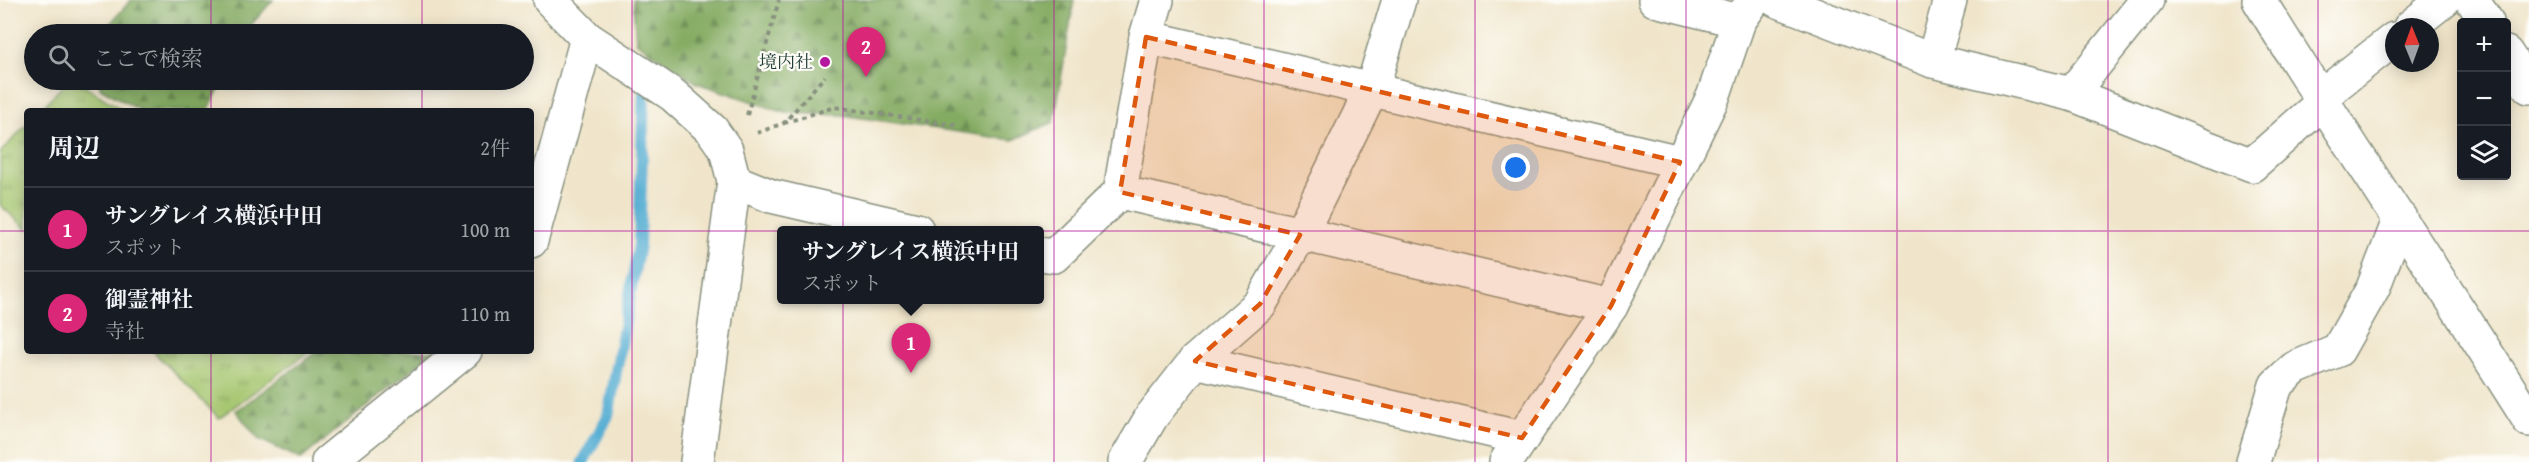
<!DOCTYPE html>
<html lang="ja">
<meta charset="utf-8">
<style>
body{margin:0;font-family:"Gentium Book Plus","Noto Serif JP",serif;background:#242831;color:#f1f3f6}
.controls{position:absolute;right:18px;top:18px;display:grid;overflow:hidden;border-radius:6px;box-shadow:0 3px 15px #0003}
.controls button{width:54px;height:54px;display:grid;place-items:center;padding:0;border:0;border-bottom:2px solid #363941;background:#171b24;color:#f1f3f6;font:30px sans-serif}
.compass{position:absolute;left:2385px;top:18px;width:54px;height:54px;border-radius:50%;background:#171b24;box-shadow:0 3px 15px #0003;rotate:359deg}
.you{position:absolute;left:1516px;top:168px;width:21px;height:21px;margin:-15px;border:4px solid #fff;border-radius:50%;background:#1a73e8;box-shadow:0 0 0 9px #1a73e833}
.badge{display:grid;place-items:center;width:39px;height:39px;border-radius:50%;background:#db2777;color:#fff;font-size:20px;font-weight:700}
.pin{position:absolute;translate:-50% -50px;filter:drop-shadow(0 2px 3px #0008)}
.pin::after{content:'';position:absolute;top:32px;width:21px;height:18px;background:inherit;clip-path:polygon(0 0,100% 0,50% 100%)}
.popup{position:absolute;left:777px;top:226px;width:267px;height:78px;box-sizing:border-box;display:grid;place-content:center;border-radius:6px;background:#171b24;filter:drop-shadow(0 2px 4px #0005);font-size:20px;white-space:nowrap;color:#9ea1a6}
.popup b{font-size:22px;color:#f1f3f6}
.popup::after{content:'';position:absolute;left:50%;top:100%;margin-left:-12px;border:12px solid transparent;border-top-color:#171b24}
.list{margin:0;padding:0;list-style:none}
h2{display:flex;justify-content:space-between;align-items:center;height:78px;margin:0;padding:0 24px;font-size:26px}
h2 small{font-size:20px;font-weight:400;color:#9ea1a6}
.list li{display:grid;grid-template-columns:39px 1fr auto;gap:18px;align-items:center;box-sizing:border-box;height:84px;padding:0 24px;border-top:2px solid #363941}
.list b{display:block;font-size:22px;white-space:nowrap}
.list p{margin:0;font-size:20px;white-space:nowrap;color:#9ea1a6}
.list em{font-size:20px;font-style:normal;color:#9ea1a6}
.icon{flex:none;width:33px;height:33px;fill:none;stroke:currentColor;stroke-width:2;stroke-linecap:round;stroke-linejoin:round}
.map{position:relative;flex:none;width:2529px;height:462px;overflow:hidden}
.search{position:absolute;background:#171b24;box-shadow:0 3px 15px #0003;left:24px;top:24px;width:510px;height:66px;display:flex;align-items:center;gap:15px;box-sizing:border-box;padding:0 21px;border-radius:33px;color:#9ea1a6;font-size:22px}
.panel{position:absolute;background:#171b24;box-shadow:0 3px 15px #0003;left:24px;top:108px;width:510px;height:246px;border-radius:6px}
.map>svg:first-child{display:block}
.grass{fill:url(#grass-tufts);stroke:#628252;stroke-width:1.5}
.forest{fill:url(#forest-firs);stroke:#52744b;stroke-width:1.5}
.lines{fill:none;stroke-linecap:round;stroke-linejoin:round}
.stream{stroke:#56aed3;stroke-width:12}
.minor-casing{stroke:#88917f;stroke-width:36}
.path{stroke:#88917f;stroke-width:4;stroke-dasharray:4.5 4.5;stroke-linecap:butt}
.minor{stroke:#fff;stroke-width:33}
.marked{fill:#de580e;fill-opacity:0.2;stroke:#de580e;stroke-width:4.5;stroke-dasharray:12 8;stroke-linejoin:round}
.grid{fill:none;stroke:#b5179e;stroke-width:1.5;stroke-opacity:0.55}
.poi-dot{fill:#b5179e;stroke:#fdfcf7;stroke-width:2}
.labels{text-anchor:middle;stroke-width:4.5;stroke-linejoin:round;paint-order:stroke}
.poi-label{font-size:18px;fill:#1f3d34;stroke:#fdfcf7;text-anchor:end}
</style>
<div class="map">
<svg width="2529" height="462" viewBox="0 0 2529 462">
<defs>
<pattern id="grass-tufts" width="24" height="20" patternUnits="userSpaceOnUse" patternTransform="scale(1.5)"><rect width="24" height="20" fill="#a6c66f"/><path d="M3 7l-1-3M5 7V3M7 7l1-3M15 17l-1-3M17 17v-4M19 17l1-3" fill="none" stroke="#87a25c"/></pattern>
<pattern id="forest-firs" width="22" height="20" patternUnits="userSpaceOnUse" patternTransform="scale(1.5)"><rect width="22" height="20" fill="#84ab62"/><path d="M5 1l3.5 6h-7zM16 11l3.5 6h-7z" fill="#6b8c52"/></pattern>
</defs>
<rect width="100%" height="100%" fill="#fdfcf7"/>
<filter id="ink" filterUnits="userSpaceOnUse"><feTurbulence type="fractalNoise" baseFrequency=".0167" numOctaves="2"/><feDisplacementMap in="SourceGraphic" scale="12" xChannelSelector="R" yChannelSelector="G"/><feConvolveMatrix kernelMatrix="1 2 1 2 8 2 1 2 1" color-interpolation-filters="sRGB"/></filter>
<filter id="wash" filterUnits="userSpaceOnUse"><feTurbulence type="fractalNoise" baseFrequency=".008" numOctaves="4" result="noise"/><feDisplacementMap in="SourceGraphic" scale="24" xChannelSelector="R" yChannelSelector="G"/><feGaussianBlur stdDeviation="1.35" result="paint"/><feColorMatrix in="noise" values="0 0 0 0 0 0 0 0 0 0 0 0 0 0 0 0 0 1.4 0 .05"/><feComposite in="paint" operator="in"/></filter>
<g filter="url(#wash)">
<rect width="100%" height="100%" fill="#f0e5ca"/>
<g class="grass">
<path d="M 68,80 L 75,80 L 124,111 L 39,111 Z"/>
<path d="M 27,124 L 27,229 L 0,205 L 0,153 Z"/>
<path d="M 153,351 L 309,351 L 219,418 Z"/>
</g>
<g class="forest">
<path d="M 131,0 L 273,0 L 252,24 L 246,34 L 101,34 Z"/>
<path d="M 633,0 L 1074,0 L 1054,122 L 1013,140 L 841,115 L 786,113 L 697,83 L 636,42 Z"/>
<path d="M 99,80 L 223,80 L 208,111 L 141,111 L 100,88 Z"/>
<path d="M 318,351 L 434,351 L 301,459 L 258,439 L 236,411 Z"/>
</g>
<g class="lines">
<path class="stream" d="M 583,462 L 608,416 L 639,245 L 644,91"/>
</g>
</g>
<g filter="url(#ink)">
<g class="lines">
<g class="minor-casing">
<g id="minor">
<path d="M 550,0 L 587,38 L 673,95 L 712,130 L 726,150 L 734,181 L 697,462"/>
<path d="M 1655,0 L 1739,21"/>
<path d="M 1776,0 L 1933,61 L 2071,94 L 2252,165 L 2322,103 L 2332,88 L 2394,39"/>
<path d="M 2259,0 C 2346,142 2441,279 2529,420"/>
<path d="M 2472,0 L 2487,22"/>
<path d="M 2410,27 L 2444,0"/>
<path d="M 1146,37 L 1680,162"/>
<path d="M 2506,53 L 2529,87"/>
<path d="M 1933,61 L 1950,0"/>
<path d="M 2071,94 L 2147,0"/>
<path d="M 734,181 L 771,196 L 917,230"/>
<path d="M 1120,192 L 1611,306"/>
<path d="M 531,241 L 587,38"/>
<path d="M 1040,254 L 1054,256 L 1120,192 L 1146,37 L 1157,0"/>
<path d="M 1195,361 L 1522,438"/>
<path d="M 328,462 L 465,351"/>
<path d="M 1125,462 L 1152,416 L 1195,361 L 1260,304 L 1300,235 L 1372,89 L 1399,0"/>
<path d="M 1506,462 L 1611,306 L 1713,97 L 1739,21 L 1754,0"/>
<path d="M 2253,462 L 2276,385 L 2295,368 L 2338,350 L 2373,288 L 2400,218"/>
</g>
</g>
<g class="path">
<path d="M 747,115 L 779,0"/>
<path d="M 784,123 L 834,107 L 960,126"/>
<path d="M 757,133 L 784,123 L 825,76"/>
</g>
<use href="#minor" class="minor"/>
</g>
</g>
<path class="marked" d="M 1146,37 L 1680,162 L 1611,306 L 1522,438 L 1195,361 L 1260,304 L 1300,235 L 1120,192 Z"/>
<path class="grid" d="M 211,0 L 211,34M 422,0 L 422,34M 632,0 L 632,462M 843,0 L 843,462M 1054,0 L 1054,462M 1264,0 L 1264,462M 1475,0 L 1475,462M 1686,0 L 1686,462M 1897,0 L 1897,462M 2108,0 L 2108,462M 2318,0 L 2318,462M 211,80 L 211,111M 422,80 L 422,111M 0,231 L 27,231M 531,231 L 2529,231M 211,351 L 211,462M 422,351 L 422,462"/>
<circle class="poi-dot" cx="825" cy="62" r="6"/>
<g class="labels">
<g class="poi-label">
<text x="813" y="68">境内社</text>
</g>
</g>
</svg>
<div class="controls">
<button>+</button>
<button>−</button>
<button><svg class="icon" aria-label="layers" viewBox="0 0 24 24"><path d="M12 4l9 5-9 5-9-5zM3 14l9 5 9-5"/></svg></button>
</div>
<svg class="compass" viewBox="-18 -18 36 36"><path d="M0-13l5 13h-10z" fill="#e53935"/><path d="M0 13l5-13h-10z" fill="#9ea1a6"/></svg>
<div class="you"></div>
<div class="pin badge" style="left:911px;top:373px">1</div>
<div class="popup"><b>サングレイス横浜中田</b>スポット</div>
<div class="pin badge" style="left:866px;top:77px">2</div>
<div class="search"><svg class="icon" aria-label="search" viewBox="0 0 24 24"><circle cx="10" cy="10" r="6"/><path d="M15 15l6 6"/></svg>ここで検索</div>
<section class="panel">
<h2>周辺<small>2件</small></h2>
<ul class="list">
<li><span class="badge">1</span><div><b>サングレイス横浜中田</b><p>スポット</p></div><em>100 m</em></li>
<li><span class="badge">2</span><div><b>御霊神社</b><p>寺社</p></div><em>110 m</em></li>
</ul>
</section>
</div>
